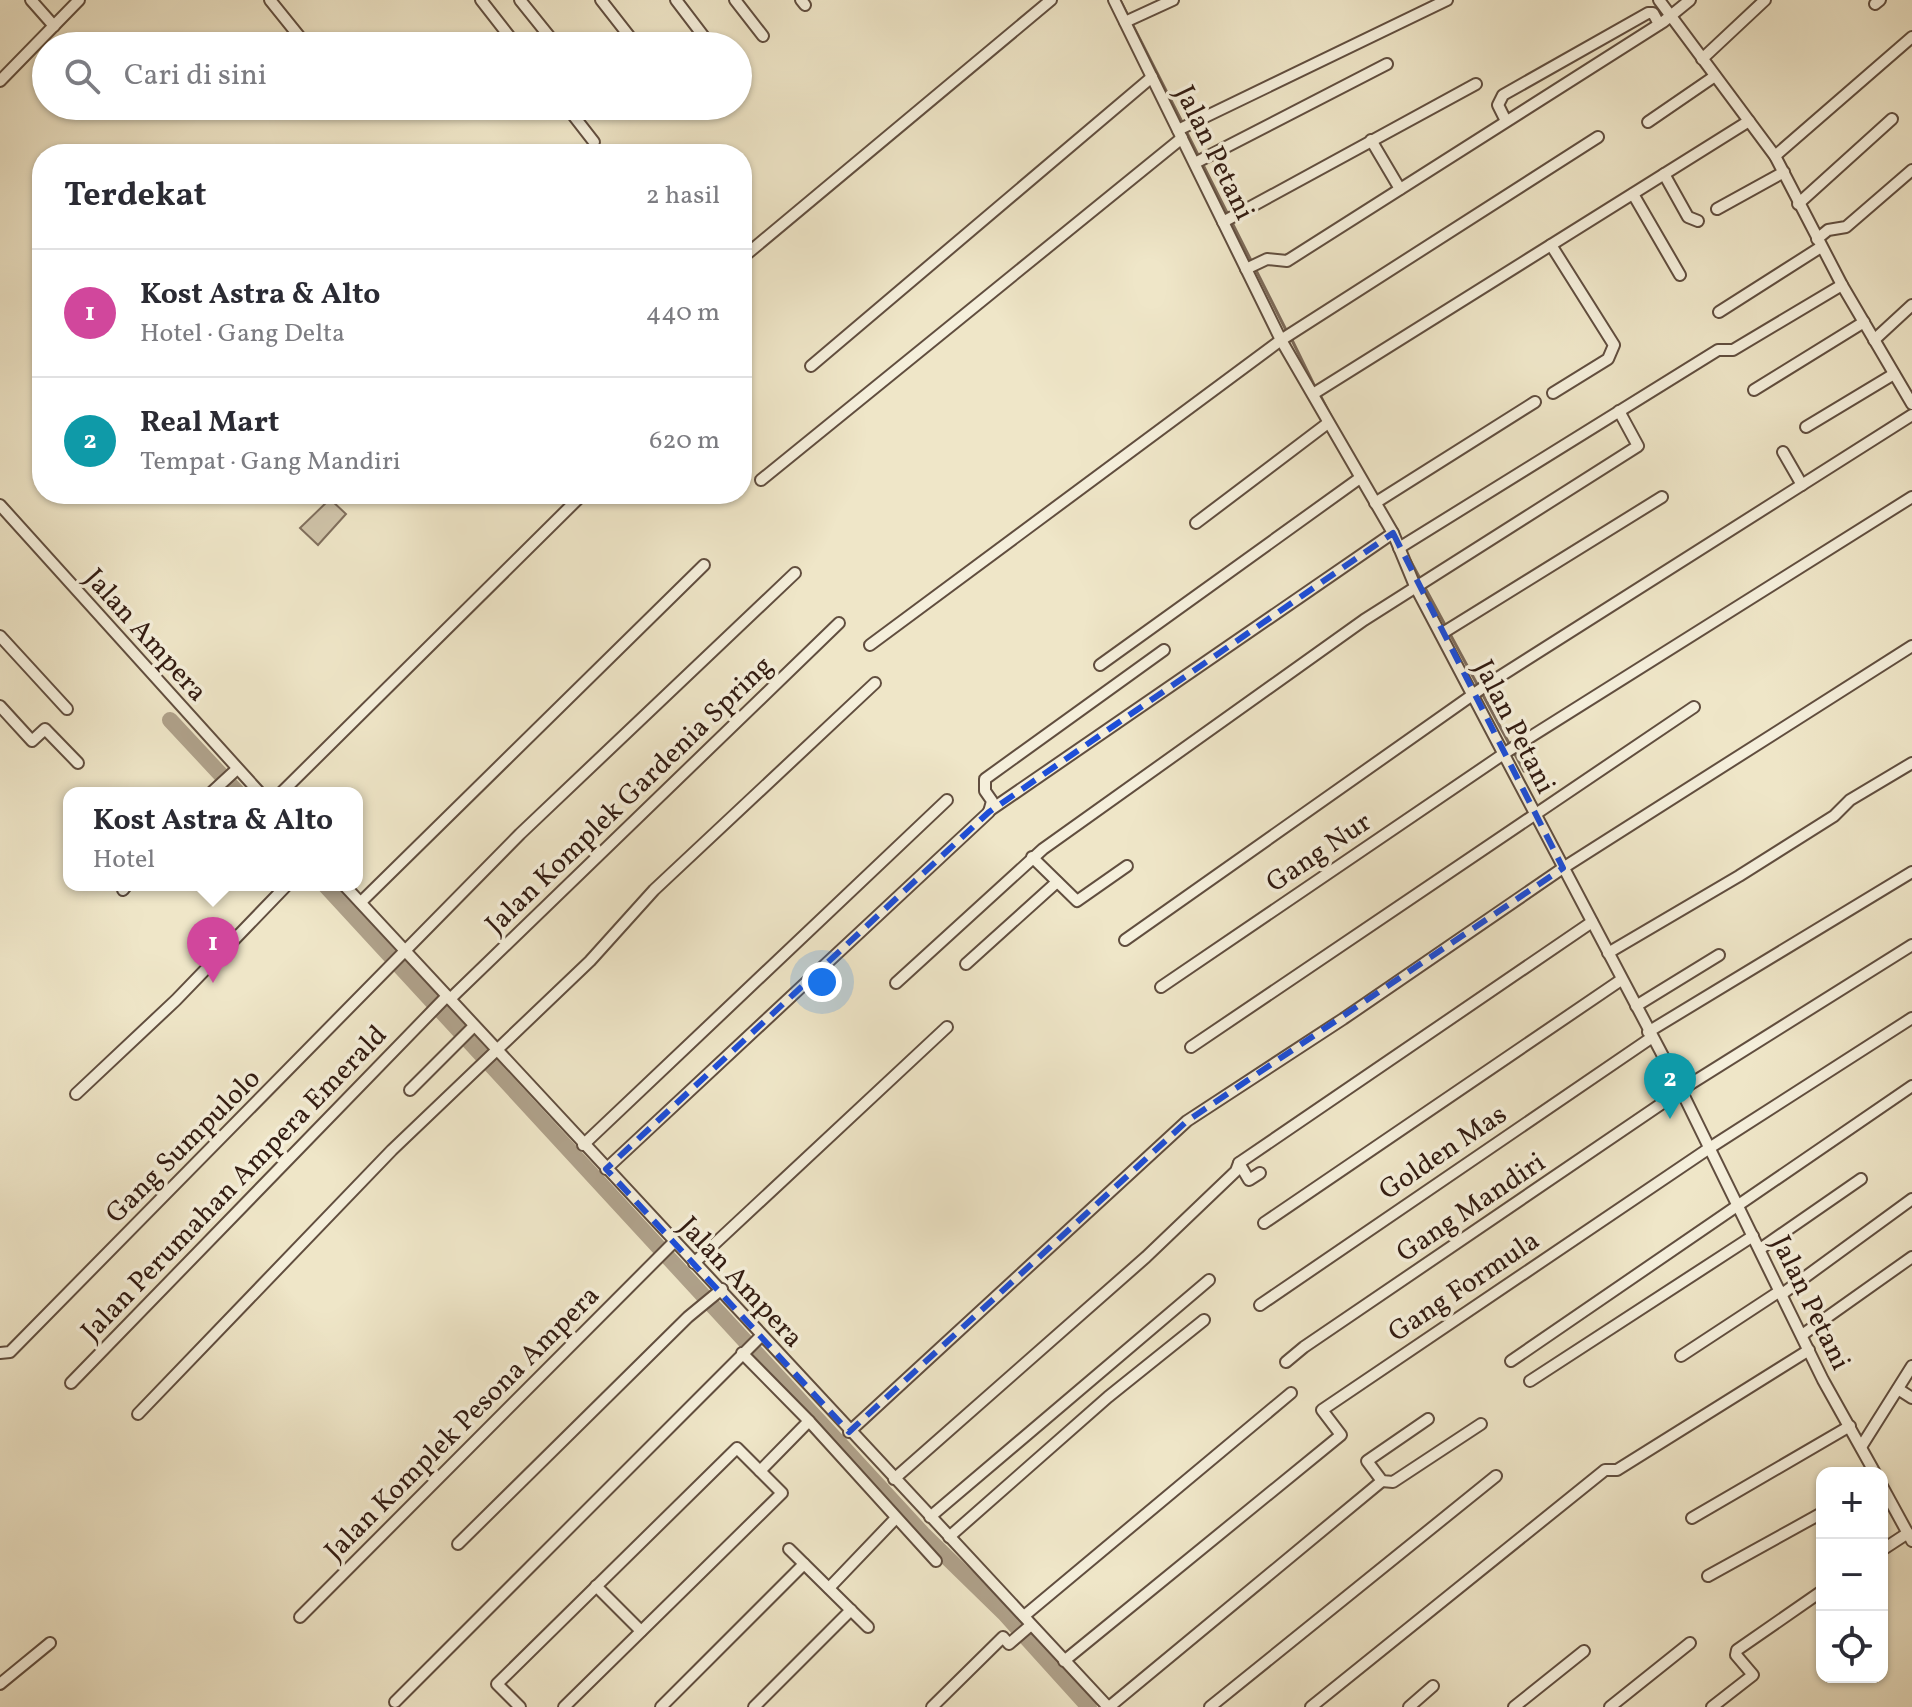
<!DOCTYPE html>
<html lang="id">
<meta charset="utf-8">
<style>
body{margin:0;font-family:Vollkorn,serif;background:#f2f2f3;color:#2b2b33}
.controls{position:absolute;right:24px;bottom:24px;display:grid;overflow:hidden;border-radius:16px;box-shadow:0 2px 6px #0004}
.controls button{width:72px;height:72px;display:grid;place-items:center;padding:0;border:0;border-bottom:2px solid #e1e1e2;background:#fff;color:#2b2b33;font:40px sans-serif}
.you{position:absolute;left:822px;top:982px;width:28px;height:28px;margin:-20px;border:6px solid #fff;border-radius:50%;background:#1a73e8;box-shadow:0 0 0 12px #1a73e833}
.badge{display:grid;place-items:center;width:52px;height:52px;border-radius:50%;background:#2563eb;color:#fff;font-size:26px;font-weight:700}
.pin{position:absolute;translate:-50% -66px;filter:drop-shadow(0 2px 4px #0008)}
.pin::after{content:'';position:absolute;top:42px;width:28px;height:24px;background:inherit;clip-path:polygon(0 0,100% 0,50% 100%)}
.popup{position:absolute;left:63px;top:787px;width:300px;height:104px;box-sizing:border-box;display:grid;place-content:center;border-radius:16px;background:#fff;filter:drop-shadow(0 2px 6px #0005);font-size:26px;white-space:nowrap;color:#7c7c81}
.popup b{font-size:30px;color:#2b2b33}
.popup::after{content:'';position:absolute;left:50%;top:100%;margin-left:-16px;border:16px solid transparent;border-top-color:#fff}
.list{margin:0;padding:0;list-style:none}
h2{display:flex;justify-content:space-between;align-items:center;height:104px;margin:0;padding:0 32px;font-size:34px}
h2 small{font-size:26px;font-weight:400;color:#7c7c81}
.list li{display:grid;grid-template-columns:52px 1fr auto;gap:24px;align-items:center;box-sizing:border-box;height:128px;padding:0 32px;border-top:2px solid #e1e1e2}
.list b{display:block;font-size:30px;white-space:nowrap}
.list p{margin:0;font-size:26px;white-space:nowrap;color:#7c7c81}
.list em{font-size:26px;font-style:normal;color:#7c7c81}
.icon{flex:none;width:44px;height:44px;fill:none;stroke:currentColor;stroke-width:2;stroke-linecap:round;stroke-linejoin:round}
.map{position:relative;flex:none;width:1912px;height:1707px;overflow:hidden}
.search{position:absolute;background:#fff;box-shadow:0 2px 6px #0004;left:32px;top:32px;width:720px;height:88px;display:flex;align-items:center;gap:20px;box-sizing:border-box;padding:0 28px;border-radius:44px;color:#7c7c81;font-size:30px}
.panel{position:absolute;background:#fff;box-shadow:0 2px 6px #0004;left:32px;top:144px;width:720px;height:360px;border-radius:32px}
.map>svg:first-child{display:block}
.green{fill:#cfc3a9;stroke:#806f5d;stroke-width:2}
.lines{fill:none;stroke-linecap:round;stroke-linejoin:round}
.stream{stroke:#7d6b5a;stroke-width:3}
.river{stroke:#afa18a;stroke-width:16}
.minor-casing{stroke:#614e3f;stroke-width:14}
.minor{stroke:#f5efdb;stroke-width:10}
.marked{fill:none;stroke:#1d4ed8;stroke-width:6;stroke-dasharray:16 10;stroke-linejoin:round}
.labels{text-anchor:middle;stroke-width:7;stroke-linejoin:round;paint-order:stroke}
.street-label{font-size:28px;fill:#321b11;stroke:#f5efdb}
</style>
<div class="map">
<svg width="1912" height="1707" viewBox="0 0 1912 1707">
<rect width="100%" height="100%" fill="#efe6c8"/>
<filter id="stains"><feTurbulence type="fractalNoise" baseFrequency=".0025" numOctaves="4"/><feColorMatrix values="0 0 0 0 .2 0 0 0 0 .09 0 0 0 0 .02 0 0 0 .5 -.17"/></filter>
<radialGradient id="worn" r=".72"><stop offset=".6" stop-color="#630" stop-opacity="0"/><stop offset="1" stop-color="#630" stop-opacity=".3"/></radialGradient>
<path class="green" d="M 330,499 L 346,514 L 318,545 L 300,528 Z"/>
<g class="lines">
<g class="stream">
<path d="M 1120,0 L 1183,124"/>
<path d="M 1186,131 L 1199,157"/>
<path d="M 1202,163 L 1287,332"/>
<path d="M 1291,338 L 1316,389"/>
<path d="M 1320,395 L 1335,424"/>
<path d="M 1410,560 L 1524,771"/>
</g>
<g class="river">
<path d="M 170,720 L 238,793"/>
<path d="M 325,885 L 923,1534 L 1004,1613 L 1089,1707"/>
</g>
<g class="minor-casing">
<g id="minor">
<path d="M 31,0 L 54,26"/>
<path d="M 270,0 L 307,46"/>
<path d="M 481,0 L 517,46"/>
<path d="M 520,0 L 557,46"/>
<path d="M 601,0 L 637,46"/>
<path d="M 676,0 L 711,46"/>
<path d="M 735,0 L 763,36"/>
<path d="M 801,0 L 805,5"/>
<path d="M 1114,0 L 1281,340 L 1393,533 L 1415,586 L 1682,1092 L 1823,1380 L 1875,1473"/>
<path d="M 1659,0 L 1775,156 L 1842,285 L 1912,404"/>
<path d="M 1875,4 L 1880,0"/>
<path d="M 1125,22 L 1173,0"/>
<path d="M 1702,59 L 1765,0"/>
<path d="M 0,81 L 79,0"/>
<path d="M 566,106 L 594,142"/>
<path d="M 1506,121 L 1498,105 L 1503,95 L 1648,13 L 1653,13 L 1659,24"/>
<path d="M 1648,122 L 1715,76"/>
<path d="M 1178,130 L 1447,0"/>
<path d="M 1371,140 L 1400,189"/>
<path d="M 1775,156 L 1912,37"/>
<path d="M 1195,163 L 1387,64"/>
<path d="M 1664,174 L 1688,217 L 1698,221"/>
<path d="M 1633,194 L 1680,275"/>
<path d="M 1798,204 L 1892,119"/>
<path d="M 1717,209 L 1784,172"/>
<path d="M 1223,222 L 1476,84"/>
<path d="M 1817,239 L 1828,230 L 1846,227 L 1912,170"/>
<path d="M 1551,245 L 1614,345 L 1608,359 L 1553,393"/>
<path d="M 742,258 L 1051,0"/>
<path d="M 1246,269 L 1267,259 L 1287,261 L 1663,22 L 1690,0"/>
<path d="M 1719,312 L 1821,247"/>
<path d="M 1874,340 L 1912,305"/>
<path d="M 811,366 L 1152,77"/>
<path d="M 1754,390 L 1864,322"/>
<path d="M 1313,394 L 1749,121"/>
<path d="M 1806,427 L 1894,374"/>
<path d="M 1783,452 L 1802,485"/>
<path d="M 761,480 L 1182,138"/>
<path d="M 1375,503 L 1535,402"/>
<path d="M 0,505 L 260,793"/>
<path d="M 1196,523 L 1328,423"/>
<path d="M 1399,548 L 1718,350 L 1733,350 L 1842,285"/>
<path d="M 1441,634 L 1662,497"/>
<path d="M 0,636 L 67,709"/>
<path d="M 870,645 L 1281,340 L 1598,137"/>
<path d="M 1100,665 L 1360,478"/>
<path d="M 0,706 L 32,741 L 45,729 L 78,763"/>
<path d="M 211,793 L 237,769"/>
<path d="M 281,793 L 583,494"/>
<path d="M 989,811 L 1393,533"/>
<path d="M 1032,857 L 1077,901 L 1127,866"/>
<path d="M 344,885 L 1108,1707"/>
<path d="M 123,890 L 127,885"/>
<path d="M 361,902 L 704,565"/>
<path d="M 1125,940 L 1488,684 L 1912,415"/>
<path d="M 1608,953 L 1739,876 L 1834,816 L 1850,800 L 1912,763"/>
<path d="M 966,964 L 1057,882"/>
<path d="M 896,983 L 1043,849 L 1364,620 L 1638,446 L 1619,411"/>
<path d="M 1161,987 L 1508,751 L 1912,497"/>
<path d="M 450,999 L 839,623"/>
<path d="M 1636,1006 L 1719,955"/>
<path d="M 1648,1032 L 1912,872"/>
<path d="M 1191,1047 L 1694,707"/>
<path d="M 410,1090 L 474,1026"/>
<path d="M 76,1094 L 176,1000 L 287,885"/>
<path d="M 583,1145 L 947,800"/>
<path d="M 1239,1163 L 1249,1180 L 1260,1173"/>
<path d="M 606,1169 L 989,812 L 992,801 L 985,791 L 985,779 L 1164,650"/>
<path d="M 1264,1223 L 1621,980"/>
<path d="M 1760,1249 L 1861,1179"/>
<path d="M 694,1263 L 947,1027"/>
<path d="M 1782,1294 L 1912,1199"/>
<path d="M 1260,1305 L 1651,1038"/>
<path d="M 1802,1335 L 1912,1257"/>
<path d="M 0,1353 L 10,1352 L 520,834 L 795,573"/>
<path d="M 742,1353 L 809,1421 L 760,1471"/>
<path d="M 1681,1356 L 1780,1291"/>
<path d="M 1511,1361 L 1912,1086"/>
<path d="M 1286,1362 L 1304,1347 L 1692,1083 L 1912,945"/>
<path d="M 1530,1381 L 1753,1236"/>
<path d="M 71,1383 L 447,996"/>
<path d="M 1898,1389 L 1912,1398"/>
<path d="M 138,1414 L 392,1150 L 590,961 L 654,890 L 875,683"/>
<path d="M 1428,1419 L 1367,1461 L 1382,1481 L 1393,1482 L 1481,1424"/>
<path d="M 809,1421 L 936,1561"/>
<path d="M 849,1432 L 1187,1121 L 1343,1019 L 1563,868 L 1912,646"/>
<path d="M 1861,1447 L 1912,1366"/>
<path d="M 894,1479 L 1146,1257 L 1236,1171 L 1239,1163 L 1592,922"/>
<path d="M 1882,1486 L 1912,1541"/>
<path d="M 930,1517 L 1209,1280"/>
<path d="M 1692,1518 L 1850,1426"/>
<path d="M 949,1537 L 1108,1397 L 1204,1320"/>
<path d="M 458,1544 L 688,1317 L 722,1289"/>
<path d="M 789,1549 L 868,1627"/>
<path d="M 1882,1550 L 1908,1533"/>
<path d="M 1708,1576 L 1822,1513"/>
<path d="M 596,1586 L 641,1631"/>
<path d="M 829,1588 L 896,1518"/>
<path d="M 1024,1616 L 1291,1393"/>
<path d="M 300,1617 L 674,1242"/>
<path d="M 1064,1661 L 1341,1435 L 1322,1410 L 1711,1147 L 1912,1018"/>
<path d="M 0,1684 L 50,1643"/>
<path d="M 395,1702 L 761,1336"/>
<path d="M 520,1707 L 497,1684 L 737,1448 L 782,1493 L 564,1707"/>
<path d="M 661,1707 L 804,1564"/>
<path d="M 754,1707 L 851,1610"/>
<path d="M 932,1707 L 1003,1637 L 1009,1644 L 1031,1625"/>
<path d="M 1109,1707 L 1382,1481"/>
<path d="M 1210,1707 L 1496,1476"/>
<path d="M 1311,1707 L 1605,1470 L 1617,1470 L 1809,1350"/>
<path d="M 1409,1707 L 1433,1686"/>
<path d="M 1514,1707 L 1584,1651"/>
<path d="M 1610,1707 L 1690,1643"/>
<path d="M 1712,1707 L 1753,1675 L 1736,1655 L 1737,1650 L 1822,1591"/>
</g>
</g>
<use href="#minor" class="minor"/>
</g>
<path class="marked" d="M 1393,533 L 1563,868 L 1187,1121 L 849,1432 L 606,1169 L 989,812 Z"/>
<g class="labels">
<g class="street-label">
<text transform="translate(1216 152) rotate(64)" y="10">Jalan Petani</text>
<text transform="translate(147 634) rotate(48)" y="10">Jalan Ampera</text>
<text transform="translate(1516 726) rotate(63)" y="10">Jalan Petani</text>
<text transform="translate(628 794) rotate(-44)" y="10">Jalan Komplek Gardenia Spring</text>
<text transform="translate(1318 851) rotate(-34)" y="10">Gang Nur</text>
<text transform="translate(182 1145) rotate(-45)" y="10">Gang Sumpulolo</text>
<text transform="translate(1442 1151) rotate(-34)" y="10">Golden Mas</text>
<text transform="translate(233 1182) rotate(-46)" y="10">Jalan Perumahan Ampera Emerald</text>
<text transform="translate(1470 1206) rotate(-34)" y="10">Gang Mandiri</text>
<text transform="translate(742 1281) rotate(47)" y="10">Jalan Ampera</text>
<text transform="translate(1463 1285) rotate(-34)" y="10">Gang Formula</text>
<text transform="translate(1812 1302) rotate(64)" y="10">Jalan Petani</text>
<text transform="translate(461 1422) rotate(-45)" y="10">Jalan Komplek Pesona Ampera</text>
</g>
</g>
<rect width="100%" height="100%" filter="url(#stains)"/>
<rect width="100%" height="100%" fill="url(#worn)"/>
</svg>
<div class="controls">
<button>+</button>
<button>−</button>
<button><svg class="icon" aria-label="locate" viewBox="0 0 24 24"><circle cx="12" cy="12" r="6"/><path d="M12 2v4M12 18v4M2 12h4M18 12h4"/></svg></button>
</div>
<div class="you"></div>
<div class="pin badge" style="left:213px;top:983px;background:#d1479c">1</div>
<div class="popup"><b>Kost Astra &amp; Alto</b>Hotel</div>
<div class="pin badge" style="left:1670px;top:1119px;background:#0f9aa8">2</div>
<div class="search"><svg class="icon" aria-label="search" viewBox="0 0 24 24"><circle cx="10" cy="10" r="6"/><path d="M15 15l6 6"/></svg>Cari di sini</div>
<section class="panel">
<h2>Terdekat<small>2 hasil</small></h2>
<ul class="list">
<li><span class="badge" style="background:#d1479c">1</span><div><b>Kost Astra &amp; Alto</b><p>Hotel · Gang Delta</p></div><em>440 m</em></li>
<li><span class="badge" style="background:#0f9aa8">2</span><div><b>Real Mart</b><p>Tempat · Gang Mandiri</p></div><em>620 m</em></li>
</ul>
</section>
</div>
